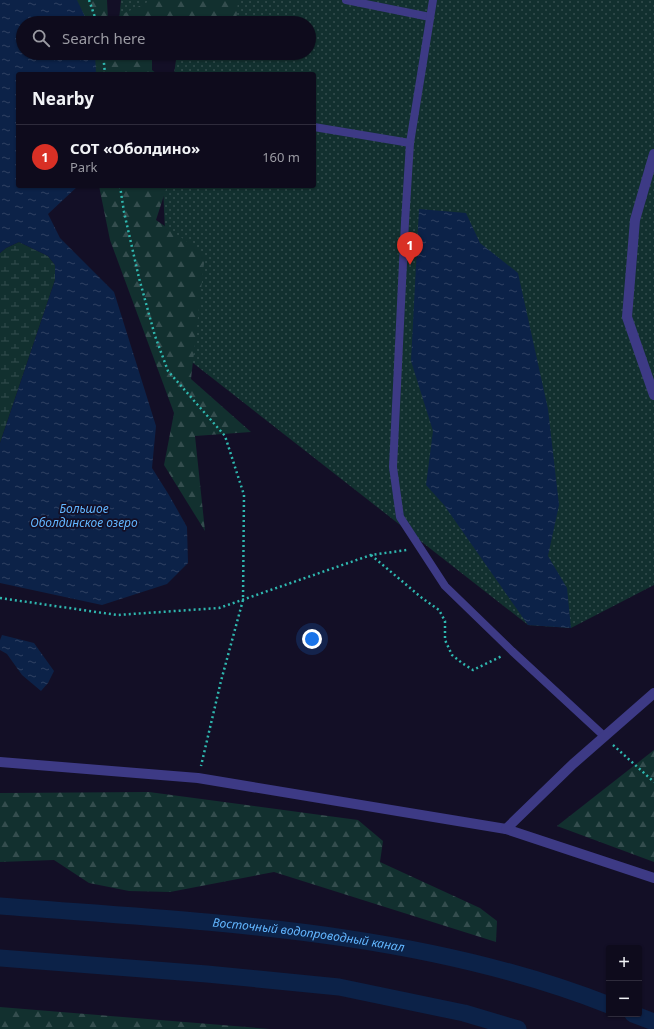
<!DOCTYPE html>
<meta charset="utf-8">
<style>
body{margin:0;font-family:"Noto Sans",sans-serif;background:#171425;color:#f1f3f6}
.controls{position:absolute;right:12px;bottom:12px;display:grid;overflow:hidden;border-radius:4px;box-shadow:0 1px 3px #0004}
.controls button{width:36px;height:36px;display:grid;place-items:center;padding:0;border:0;border-bottom:1px solid #2e2b3b;background:#0e0b1c;color:#f1f3f6;font:20px sans-serif}
.you{position:absolute;left:312px;top:639px;width:14px;height:14px;margin:-10px;border:3px solid #fff;border-radius:50%;background:#1a73e8;box-shadow:0 0 0 6px #1a73e833}
.badge{display:grid;place-items:center;width:26px;height:26px;border-radius:50%;background:#d93025;color:#fff;font-size:13px;font-weight:700}
.pin{position:absolute;translate:-50% -33px;filter:drop-shadow(0 1px 2px #0008)}
.pin::after{content:'';position:absolute;top:21px;width:14px;height:12px;background:inherit;clip-path:polygon(0 0,100% 0,50% 100%)}
.list{margin:0;padding:0;list-style:none}
h2{display:flex;justify-content:space-between;align-items:center;height:52px;margin:0;padding:0 16px;font-size:17px}
h2 small{font-size:13px;font-weight:400;color:#9b9ba3}
.list li{display:grid;grid-template-columns:26px 1fr auto;gap:12px;align-items:center;box-sizing:border-box;height:64px;padding:0 16px;border-top:1px solid #2e2b3b}
.list b{display:block;font-size:15px;white-space:nowrap}
.list p{margin:0;font-size:13px;white-space:nowrap;color:#9b9ba3}
.list em{font-size:13px;font-style:normal;color:#9b9ba3}
.icon{flex:none;width:22px;height:22px;fill:none;stroke:currentColor;stroke-width:2;stroke-linecap:round;stroke-linejoin:round}
.map{position:relative;flex:none;width:654px;height:1029px;overflow:hidden}
.search{position:absolute;background:#0e0b1c;box-shadow:0 1px 3px #0004;left:16px;top:16px;width:300px;height:44px;display:flex;align-items:center;gap:10px;box-sizing:border-box;padding:0 14px;border-radius:22px;color:#9b9ba3;font-size:15px}
.panel{position:absolute;background:#0e0b1c;box-shadow:0 1px 3px #0004;left:16px;top:72px;width:300px;height:116px;border-radius:4px}
.map>svg:first-child{display:block}
.grass{fill:url(#grass-dots)}
.forest{fill:url(#forest-firs)}
.wetland{fill:url(#wetland-marsh)}
.water{fill:url(#water-ripples)}
.lines{fill:none;stroke-linecap:round;stroke-linejoin:round}
.canal{stroke:#0c2248;stroke-width:17}
.path{stroke:#2fb8b0;stroke-width:2.5;stroke-dasharray:2 3;stroke-linecap:butt}
.lane{stroke:#3d3a85;stroke-width:8}
.street{stroke:#3d3a85;stroke-width:10}
.labels{text-anchor:middle;stroke-width:3.5;stroke-linejoin:round;paint-order:stroke}
.water-label{font-size:12px;font-style:italic;fill:#62b6ff;stroke:#130f26}
</style>
<div class="map">
<svg width="654" height="1029" viewBox="0 0 654 1029">
<defs>
<pattern id="grass-dots" width="8" height="8" patternUnits="userSpaceOnUse"><rect width="8" height="8" fill="#12302f"/><path d="M2 2h.1M6 6h.1" fill="none" stroke="#344d4e" stroke-width="1.8" stroke-linecap="round"/></pattern>
<pattern id="forest-firs" width="22" height="20" patternUnits="userSpaceOnUse"><rect width="22" height="20" fill="#12302f"/><path d="M5 1l3.5 6h-7zM16 11l3.5 6h-7z" fill="#344d4e"/></pattern>
<pattern id="wetland-marsh" width="20" height="14" patternUnits="userSpaceOnUse"><rect width="20" height="14" fill="#12302f"/><path d="M1 5h8M5 5V1M11 12h8M15 12V8" fill="none" stroke="#344d4e"/></pattern>
<pattern id="water-ripples" width="26" height="14" patternUnits="userSpaceOnUse"><rect width="26" height="14" fill="#0c2248"/><path d="M2 4q2-2 4 0t4 0M15 11q2-2 4 0t4 0" fill="none" stroke="#2f4163"/></pattern>
</defs>
<rect width="100%" height="100%" fill="#130f26"/>
<path class="grass" d="M 121,0 L 654,0 L 654,585 L 571,628 L 528,625 L 170,345 L 163,186 L 314,186 L 314,74 L 174,74 L 177,53 L 309,53 L 309,23 L 158,23 L 119,20 Z"/>
<g class="forest">
<path d="M 61,0 L 107,0 L 108,21 L 152,0 L 238,0 L 236,23 L 66,23 Z"/>
<path d="M 72,53 L 152,53 L 152,70 L 157,74 L 77,74 Z"/>
<path d="M 99,186 L 167,186 L 156,220 L 205,254 L 191,379 L 251,432 L 195,436 L 205,531 L 164,465 L 174,413 L 110,240 Z"/>
<path d="M 654,750 L 654,862 L 557,826 Z"/>
<path d="M 149,792 L 358,820 L 383,841 L 380,862 L 480,908 L 497,921 L 496,942 L 274,872 L 170,892 L 129,891 L 89,883 L 54,860 L 0,862 L 0,793 Z"/>
<path d="M 0,1007 L 270,1029 L 0,1029 Z"/>
</g>
<path class="wetland" d="M 19,242 L 48,256 L 55,265 L 55,280 L 0,443 L 0,253 L 6,248 Z"/>
<g class="water">
<path d="M 0,0 L 77,0 L 88,23 L 23,23 L 23,53 L 95,53 L 96,74 L 18,74 L 18,186 L 78,186 L 48,214 L 60,238 L 114,292 L 156,426 L 152,468 L 169,495 L 187,527 L 188,563 L 167,584 L 102,605 L 0,583 L 0,443 L 55,280 L 55,265 L 48,256 L 19,242 L 6,248 L 0,253 Z"/>
<path d="M 419,209 L 466,213 L 480,243 L 518,273 L 548,409 L 559,505 L 548,556 L 567,588 L 571,628 L 528,625 L 444,505 L 426,485 L 433,431 L 411,361 Z"/>
<path d="M 2,635 L 34,643 L 54,671 L 48,683 L 41,691 L 22,675 L 7,654 L 0,650 L 0,640 Z"/>
</g>
<g class="lines">
<g class="canal">
<path id="s1" d="M 0,906 C 204,922 416,929 609,1005"/>
<path d="M 0,958 L 207,974 L 339,987 L 464,1013 L 518,1029"/>
<path d="M 633,1014 L 654,1022"/>
</g>
<g class="path">
<path d="M 89,0 L 97,23"/>
<path d="M 103,53 L 105,74"/>
<path d="M 120,186 L 124,212 L 139,278 L 155,336 L 168,371 L 225,436 L 244,495 L 243,600 L 221,681 L 201,766"/>
<path d="M 371,555 L 422,598 L 439,610 L 445,621 L 445,640 L 452,655 L 462,663 L 473,670 L 502,656"/>
<path d="M 0,598 L 117,615 L 219,608 L 371,555 L 407,550"/>
<path d="M 613,745 L 654,782"/>
</g>
<g class="lane">
<path d="M 346,0 L 430,17"/>
<path d="M 433,0 L 410,143 L 405,222 L 393,467 L 400,517 L 445,586 L 512,651 L 604,736"/>
<path d="M 314,127 L 410,143"/>
</g>
<g class="street">
<path d="M 654,154 L 635,220 L 627,317 L 654,395"/>
<path d="M 0,762 L 198,778 L 506,829 L 654,878"/>
<path d="M 506,829 L 573,764 L 654,693"/>
</g>
</g>
<g class="labels">
<g class="water-label">
<text x="84" y="513">Большое<tspan x="84" dy="14">Оболдинское озеро</tspan></text>
<text dy="4" stroke="none"><textPath href="#s1" startOffset="310">Восточный водопроводный канал</textPath></text>
</g>
</g>
</svg>
<div class="controls">
<button>+</button>
<button>−</button>
</div>
<div class="you"></div>
<div class="pin badge" style="left:410px;top:265px">1</div>
<div class="search"><svg class="icon" aria-label="search" viewBox="0 0 24 24"><circle cx="10" cy="10" r="6"/><path d="M15 15l6 6"/></svg>Search here</div>
<section class="panel">
<h2>Nearby<small></small></h2>
<ul class="list">
<li><span class="badge">1</span><div><b>СОТ «Оболдино»</b><p>Park</p></div><em>160 m</em></li>
</ul>
</section>
</div>
